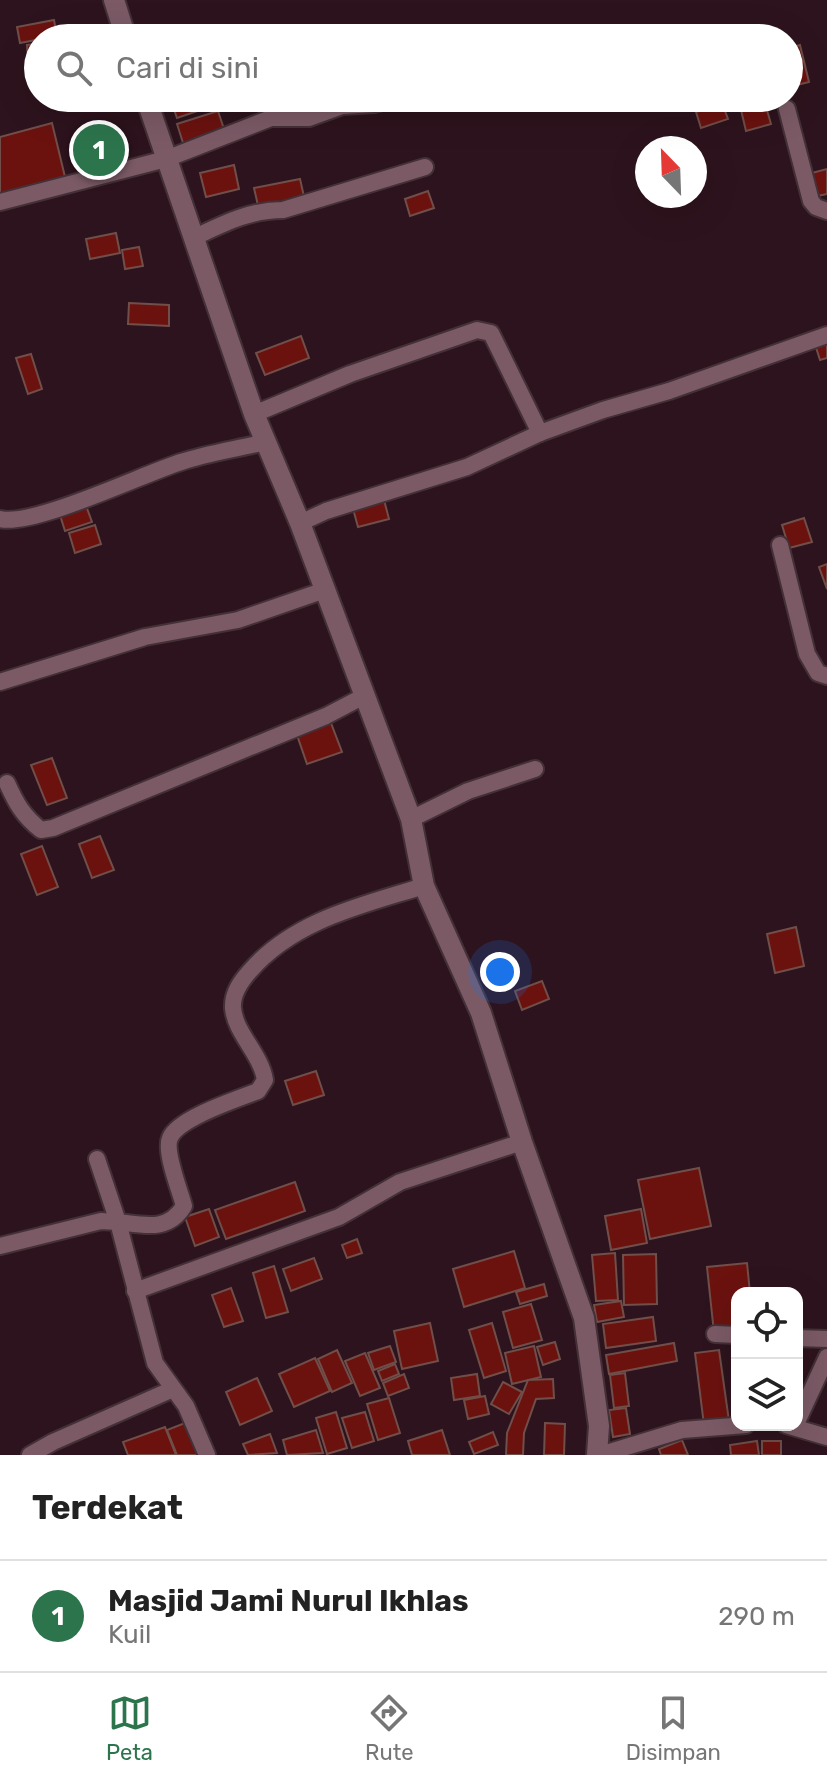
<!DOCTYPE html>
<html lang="id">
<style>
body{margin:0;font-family:Rubik,sans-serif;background:#f6f6f6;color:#222}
.controls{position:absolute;right:24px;bottom:24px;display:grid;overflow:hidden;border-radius:16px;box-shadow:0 8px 32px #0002}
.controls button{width:72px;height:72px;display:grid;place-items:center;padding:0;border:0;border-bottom:2px solid #e0e0e0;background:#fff;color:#222;font:40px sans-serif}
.compass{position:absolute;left:635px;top:136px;width:72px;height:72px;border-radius:50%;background:#fff;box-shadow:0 8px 32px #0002;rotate:337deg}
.you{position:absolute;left:500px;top:972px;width:28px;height:28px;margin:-20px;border:6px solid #fff;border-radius:50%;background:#1a73e8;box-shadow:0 0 0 12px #1a73e833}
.badge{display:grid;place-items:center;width:52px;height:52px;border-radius:50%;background:#2c744c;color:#fff;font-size:26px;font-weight:700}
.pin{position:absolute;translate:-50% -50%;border:4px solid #fff;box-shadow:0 2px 8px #0006}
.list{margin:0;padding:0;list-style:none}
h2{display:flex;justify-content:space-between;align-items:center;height:104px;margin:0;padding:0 32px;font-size:34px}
h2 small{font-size:26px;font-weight:400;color:#767676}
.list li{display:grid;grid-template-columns:52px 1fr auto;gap:24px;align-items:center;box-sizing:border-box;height:112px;padding:0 32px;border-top:2px solid #e0e0e0}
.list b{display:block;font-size:30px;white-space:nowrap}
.list p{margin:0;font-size:26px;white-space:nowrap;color:#767676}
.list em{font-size:26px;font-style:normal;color:#767676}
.icon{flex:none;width:44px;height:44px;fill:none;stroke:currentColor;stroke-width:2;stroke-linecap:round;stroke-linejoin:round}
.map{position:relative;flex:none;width:827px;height:1455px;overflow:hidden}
.search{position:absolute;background:#fff;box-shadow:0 8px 32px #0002;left:24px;right:24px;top:24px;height:88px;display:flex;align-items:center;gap:20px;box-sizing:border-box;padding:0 28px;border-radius:44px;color:#767676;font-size:30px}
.sheet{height:216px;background:#fff}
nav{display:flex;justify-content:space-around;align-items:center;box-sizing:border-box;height:112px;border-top:2px solid #e0e0e0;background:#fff;font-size:22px;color:#767676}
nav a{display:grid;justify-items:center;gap:4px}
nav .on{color:#2c744c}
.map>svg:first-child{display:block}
.building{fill:#6b120f;stroke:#704e49;stroke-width:2}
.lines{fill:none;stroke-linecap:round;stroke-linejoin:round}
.minor-casing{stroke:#433137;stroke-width:20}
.tertiary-casing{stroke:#433137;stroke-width:24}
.minor{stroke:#7b5a66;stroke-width:16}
.tertiary{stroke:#7b5a66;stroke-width:20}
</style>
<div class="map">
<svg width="827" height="1455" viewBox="0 0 827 1455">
<rect width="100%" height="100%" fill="#2d131d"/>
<g class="building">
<path d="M 54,20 L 57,36 L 20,43 L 17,27 Z"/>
<path d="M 38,44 L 38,59 L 28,60 L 27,45 Z"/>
<path d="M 800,45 L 809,82 L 789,87 L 789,48 Z"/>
<path d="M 170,98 L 213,98 L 215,105 L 177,118 Z"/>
<path d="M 692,98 L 719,98 L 719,99 L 696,108 Z"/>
<path d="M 722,103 L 728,119 L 701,128 L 696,112 Z"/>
<path d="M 765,103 L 771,124 L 746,131 L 741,110 Z"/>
<path d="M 218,111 L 225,132 L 184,146 L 177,124 Z"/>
<path d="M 52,123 L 66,181 L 0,198 L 0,137 Z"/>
<path d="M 234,165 L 239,189 L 206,197 L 200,173 Z"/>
<path d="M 827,169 L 827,194 L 813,197 L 808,174 Z"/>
<path d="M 300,179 L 305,201 L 259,210 L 254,188 Z"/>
<path d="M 428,191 L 434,208 L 410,216 L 405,199 Z"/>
<path d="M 116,233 L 120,253 L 90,259 L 86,239 Z"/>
<path d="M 139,247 L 143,266 L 125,269 L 122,250 Z"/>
<path d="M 129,303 L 169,305 L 169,326 L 128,324 Z"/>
<path d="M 301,336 L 309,358 L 265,375 L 256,353 Z"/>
<path d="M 827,336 L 827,358 L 820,360 L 814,341 Z"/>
<path d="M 31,354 L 42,389 L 28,394 L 16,358 Z"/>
<path d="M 383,496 L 389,519 L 358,527 L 352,505 Z"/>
<path d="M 85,503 L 92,522 L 65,531 L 59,512 Z"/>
<path d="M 804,518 L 812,542 L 789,548 L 782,525 Z"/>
<path d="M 95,525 L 101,544 L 75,553 L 69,533 Z"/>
<path d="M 827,564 L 827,589 L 819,567 Z"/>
<path d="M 331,723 L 342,752 L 307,764 L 297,735 Z"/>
<path d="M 52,758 L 67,798 L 47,805 L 31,765 Z"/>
<path d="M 100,836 L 114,870 L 92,878 L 79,844 Z"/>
<path d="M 42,846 L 58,887 L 37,895 L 21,854 Z"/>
<path d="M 796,927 L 804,966 L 775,973 L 767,934 Z"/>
<path d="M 542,981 L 549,999 L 522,1010 L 515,991 Z"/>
<path d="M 316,1071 L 324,1095 L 293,1105 L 285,1081 Z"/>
<path d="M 699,1168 L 711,1226 L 650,1239 L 638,1180 Z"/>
<path d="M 295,1182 L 305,1211 L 226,1239 L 215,1210 Z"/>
<path d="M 209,1209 L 219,1237 L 195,1246 L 185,1217 Z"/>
<path d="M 641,1209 L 647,1243 L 611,1250 L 605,1216 Z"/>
<path d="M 357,1239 L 362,1253 L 347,1258 L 342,1245 Z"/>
<path d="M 514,1251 L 525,1288 L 464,1307 L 453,1269 Z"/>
<path d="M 615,1253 L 618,1300 L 596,1301 L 592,1255 Z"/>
<path d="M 656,1254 L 657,1304 L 624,1305 L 623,1255 Z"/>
<path d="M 314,1258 L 322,1279 L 291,1291 L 283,1269 Z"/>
<path d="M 747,1263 L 750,1293 L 737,1293 L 737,1330 L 714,1333 L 707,1267 Z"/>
<path d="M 274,1266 L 288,1312 L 266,1318 L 253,1273 Z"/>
<path d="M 544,1284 L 547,1296 L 520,1304 L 516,1292 Z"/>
<path d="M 231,1288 L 243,1321 L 224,1327 L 212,1295 Z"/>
<path d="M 621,1301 L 624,1317 L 597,1322 L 594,1305 Z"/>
<path d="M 531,1304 L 542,1340 L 513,1348 L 503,1312 Z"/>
<path d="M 653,1317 L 656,1341 L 606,1348 L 603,1324 Z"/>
<path d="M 430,1323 L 438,1361 L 402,1369 L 394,1331 Z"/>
<path d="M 492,1323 L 506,1371 L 484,1378 L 469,1330 Z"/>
<path d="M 555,1342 L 560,1359 L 543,1365 L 537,1347 Z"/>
<path d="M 674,1343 L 677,1361 L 609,1374 L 606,1355 Z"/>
<path d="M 390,1346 L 396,1362 L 374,1370 L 368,1353 Z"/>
<path d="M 534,1346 L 541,1377 L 512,1384 L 505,1353 Z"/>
<path d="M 337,1350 L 352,1383 L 332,1392 L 318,1359 Z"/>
<path d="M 719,1350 L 729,1421 L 704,1425 L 695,1353 Z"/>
<path d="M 365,1353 L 380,1388 L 360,1396 L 345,1361 Z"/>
<path d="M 315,1358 L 330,1391 L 294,1407 L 279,1374 Z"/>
<path d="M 395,1364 L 399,1374 L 382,1381 L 378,1371 Z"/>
<path d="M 625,1373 L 629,1406 L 614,1408 L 610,1375 Z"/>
<path d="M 404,1374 L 409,1388 L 388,1396 L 383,1383 Z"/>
<path d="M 477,1374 L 480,1396 L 454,1400 L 451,1378 Z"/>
<path d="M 257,1378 L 272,1411 L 240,1425 L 226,1392 Z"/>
<path d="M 553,1379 L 554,1398 L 536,1399 L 524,1433 L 523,1455 L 506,1455 L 507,1433 L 528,1380 Z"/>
<path d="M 503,1382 L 522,1392 L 509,1414 L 491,1404 Z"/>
<path d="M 485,1396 L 489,1414 L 468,1419 L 464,1400 Z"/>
<path d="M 389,1398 L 400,1433 L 378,1440 L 367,1404 Z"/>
<path d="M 626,1408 L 630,1434 L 613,1437 L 609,1410 Z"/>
<path d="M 336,1412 L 347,1448 L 327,1454 L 316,1418 Z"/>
<path d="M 365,1412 L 374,1441 L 352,1448 L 342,1418 Z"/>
<path d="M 190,1421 L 204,1455 L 177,1455 L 167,1430 Z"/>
<path d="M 545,1423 L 565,1424 L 564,1455 L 544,1455 Z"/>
<path d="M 165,1427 L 176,1455 L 128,1455 L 123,1442 Z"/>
<path d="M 316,1430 L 323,1453 L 287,1455 L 283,1440 Z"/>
<path d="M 442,1430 L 450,1455 L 412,1455 L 408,1441 Z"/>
<path d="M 493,1432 L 498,1445 L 474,1454 L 469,1442 Z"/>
<path d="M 270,1434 L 277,1453 L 248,1455 L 243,1444 Z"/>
<path d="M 682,1440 L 688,1455 L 661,1455 L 659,1449 Z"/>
<path d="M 757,1441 L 759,1455 L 731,1455 L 730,1445 Z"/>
<rect x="762" y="1441" width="19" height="14"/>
</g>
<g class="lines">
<g class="minor-casing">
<g id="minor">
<path d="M 787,109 L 811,201 L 816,207 L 827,211"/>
<path d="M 0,202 L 166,159 L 271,118 L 309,118 L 342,106 L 374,104 L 397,98"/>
<path d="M 193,238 C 223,224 249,210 283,210 L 425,167"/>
<path d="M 254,414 L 350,374 L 477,330 L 491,333 L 540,433"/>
<path d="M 0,519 C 33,527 143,474 181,462 C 208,453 237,449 265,442"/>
<path d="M 300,523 L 326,511 L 467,467 L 540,433 L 603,410 L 669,391 L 827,335"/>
<path d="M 780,545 L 807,654 L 818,673 L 827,676"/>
<path d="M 0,682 L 145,637 L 238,620 L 325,590"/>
<path d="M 7,783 C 16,803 23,816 41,830 L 53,828 L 326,716 L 366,695"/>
<path d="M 411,819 L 468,791 L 535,769"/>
<path d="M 97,1159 L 118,1222 C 145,1225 168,1232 184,1206 C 180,1191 164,1151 170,1138 C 178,1118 238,1099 258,1091 L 265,1080 C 261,1054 235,1033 233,1008 C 232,993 241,981 250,971 C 294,920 363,905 424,886"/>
<path d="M 0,1246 L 101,1221 L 118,1222 L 155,1363 L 186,1406 L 207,1455"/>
<path d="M 135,1291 L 339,1217 L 400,1182 L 522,1142"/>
<path d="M 715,1334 L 737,1335"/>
<path d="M 797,1338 L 827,1339"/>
<path d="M 797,1422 L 827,1357"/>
<path d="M 786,1425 L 827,1437"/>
<path d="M 30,1455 L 53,1442 L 173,1389"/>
<path d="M 600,1455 L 682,1430 L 746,1425"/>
</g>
</g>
<g class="tertiary-casing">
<g id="tertiary">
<path d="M 114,0 L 126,38"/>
<path d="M 146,98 L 254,414 L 300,523 L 411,819 L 424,886 L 481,1013 L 522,1142 L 584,1318 L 599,1426 L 597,1455"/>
</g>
</g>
<use href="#minor" class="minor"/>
<use href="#tertiary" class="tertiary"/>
</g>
</svg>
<div class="controls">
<button><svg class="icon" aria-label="locate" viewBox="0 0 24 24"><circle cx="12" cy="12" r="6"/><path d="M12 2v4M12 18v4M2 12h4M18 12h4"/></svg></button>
<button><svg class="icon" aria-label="layers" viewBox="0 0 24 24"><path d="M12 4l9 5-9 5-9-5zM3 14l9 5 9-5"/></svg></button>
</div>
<svg class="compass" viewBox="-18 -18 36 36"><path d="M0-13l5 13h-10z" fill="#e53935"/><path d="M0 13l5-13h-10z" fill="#767676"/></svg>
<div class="you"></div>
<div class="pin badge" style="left:99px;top:150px">1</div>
<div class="search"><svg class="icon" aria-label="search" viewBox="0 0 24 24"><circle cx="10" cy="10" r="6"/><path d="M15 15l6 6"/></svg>Cari di sini</div>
</div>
<section class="sheet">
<h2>Terdekat<small></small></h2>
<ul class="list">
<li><span class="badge">1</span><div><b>Masjid Jami Nurul Ikhlas</b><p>Kuil</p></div><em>290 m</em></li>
</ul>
</section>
<nav>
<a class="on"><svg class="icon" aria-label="map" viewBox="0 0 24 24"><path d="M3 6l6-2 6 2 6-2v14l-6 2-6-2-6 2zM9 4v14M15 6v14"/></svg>Peta</a>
<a><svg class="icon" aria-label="directions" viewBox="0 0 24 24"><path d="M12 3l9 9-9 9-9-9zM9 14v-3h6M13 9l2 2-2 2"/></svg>Rute</a>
<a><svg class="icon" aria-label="saved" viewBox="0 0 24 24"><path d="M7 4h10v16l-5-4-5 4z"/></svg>Disimpan</a>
</nav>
